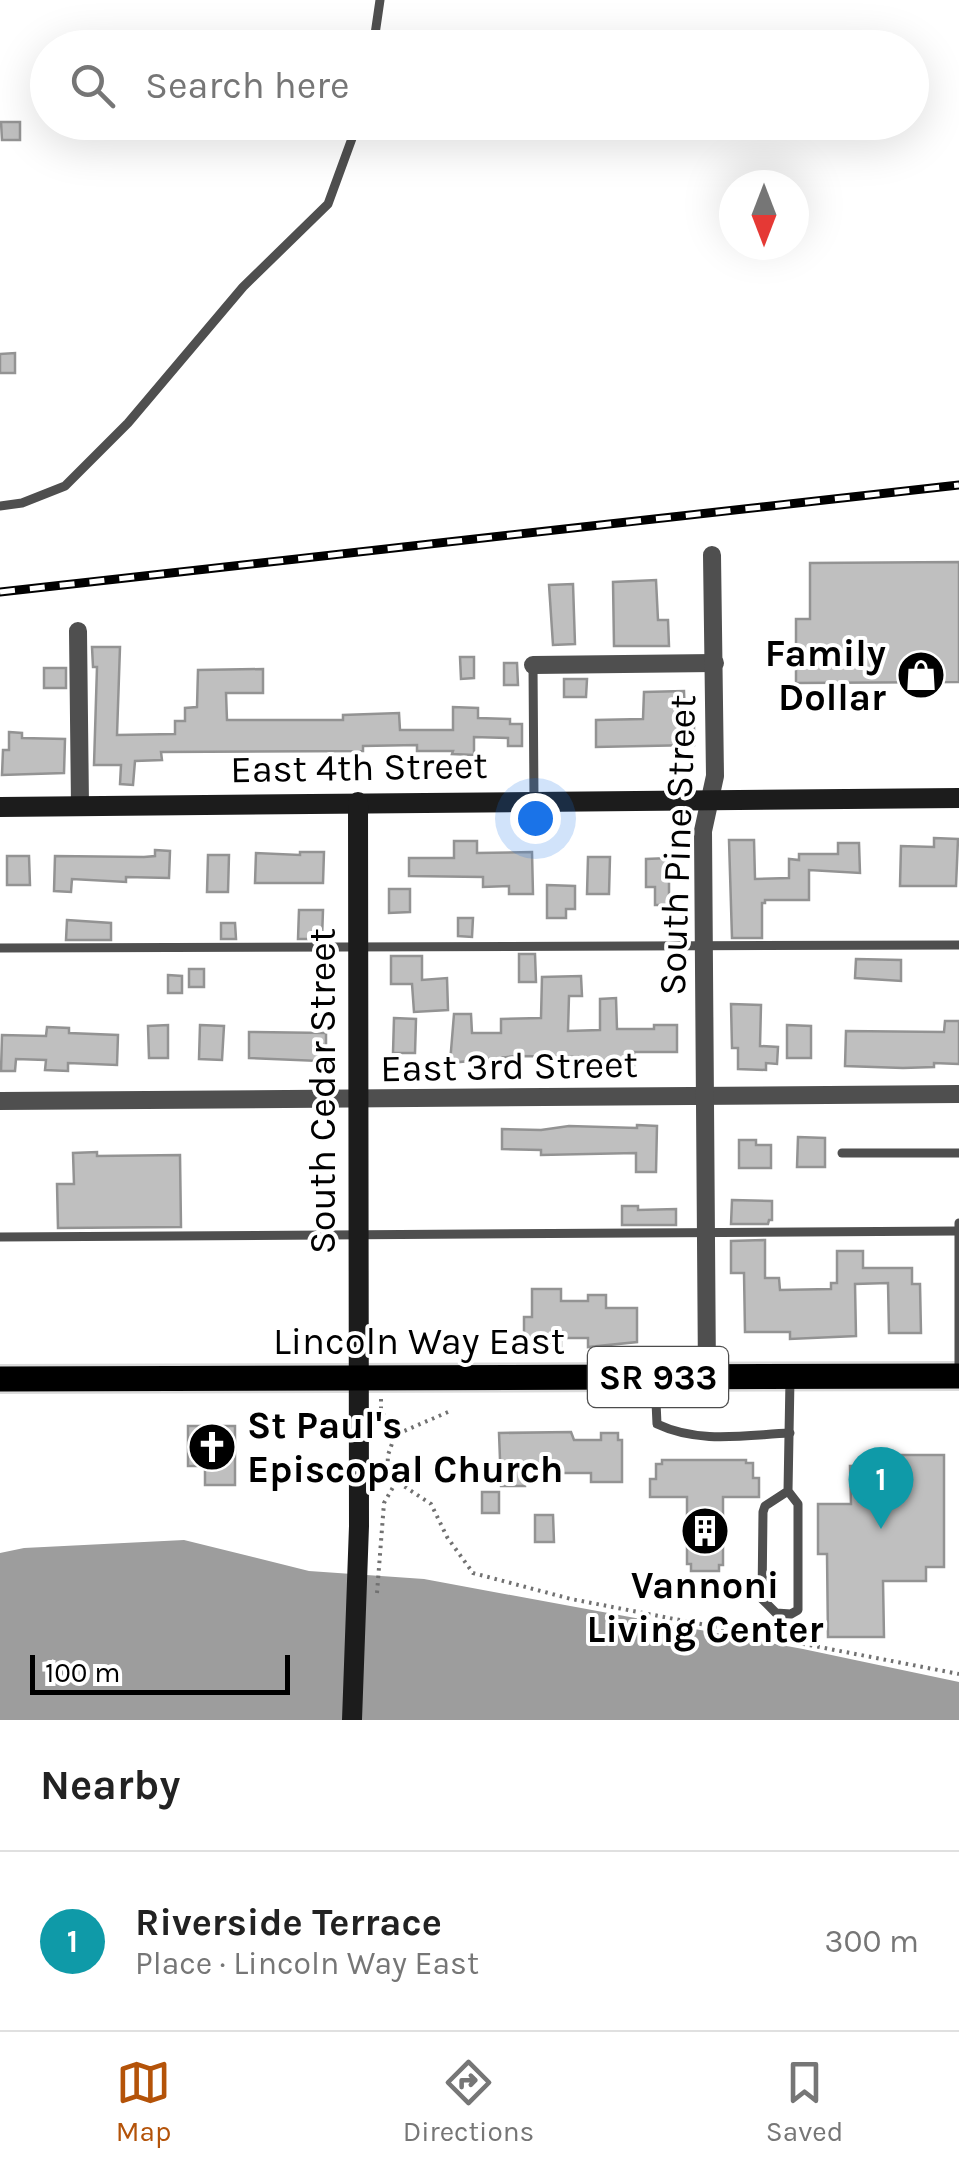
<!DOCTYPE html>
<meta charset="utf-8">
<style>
body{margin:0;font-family:Karla,sans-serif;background:#f2f2f2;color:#222}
.compass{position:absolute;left:719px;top:170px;width:90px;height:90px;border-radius:50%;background:#fff;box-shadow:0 10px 40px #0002;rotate:180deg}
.scale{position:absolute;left:30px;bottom:25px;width:260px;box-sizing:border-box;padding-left:10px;border:5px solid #000;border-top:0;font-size:28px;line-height:35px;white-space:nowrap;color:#000;-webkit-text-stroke:8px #fff;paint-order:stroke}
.you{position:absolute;left:535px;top:818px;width:35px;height:35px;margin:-25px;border:8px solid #fff;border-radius:50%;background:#1a73e8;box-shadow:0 0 0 15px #1a73e833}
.badge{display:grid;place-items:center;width:65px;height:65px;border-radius:50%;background:#b45309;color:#fff;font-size:32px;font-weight:700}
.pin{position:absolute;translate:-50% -82px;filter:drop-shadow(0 2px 5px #0008)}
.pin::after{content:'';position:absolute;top:52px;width:35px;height:30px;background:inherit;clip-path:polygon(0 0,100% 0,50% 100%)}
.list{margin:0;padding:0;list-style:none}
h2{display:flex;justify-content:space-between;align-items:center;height:130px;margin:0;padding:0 40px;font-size:42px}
h2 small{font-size:32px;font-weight:400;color:#767676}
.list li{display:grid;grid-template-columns:65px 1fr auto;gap:30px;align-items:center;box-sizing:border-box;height:180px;padding:0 40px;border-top:2px solid #e0e0e0}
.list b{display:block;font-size:38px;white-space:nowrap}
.list p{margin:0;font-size:32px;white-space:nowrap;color:#767676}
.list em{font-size:32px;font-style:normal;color:#767676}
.icon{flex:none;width:55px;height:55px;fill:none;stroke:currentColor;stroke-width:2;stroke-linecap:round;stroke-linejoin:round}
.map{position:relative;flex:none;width:959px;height:1720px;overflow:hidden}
.search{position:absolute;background:#fff;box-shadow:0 10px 40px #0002;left:30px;right:30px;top:30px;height:110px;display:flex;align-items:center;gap:25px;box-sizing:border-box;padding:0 35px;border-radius:55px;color:#767676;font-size:38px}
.sheet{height:310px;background:#fff}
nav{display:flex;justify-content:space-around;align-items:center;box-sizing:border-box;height:140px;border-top:2px solid #e0e0e0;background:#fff;font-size:28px;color:#767676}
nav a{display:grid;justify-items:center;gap:5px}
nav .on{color:#b45309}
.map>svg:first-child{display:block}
.water{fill:#9d9d9d}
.building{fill:#bfbfbf;stroke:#939393;stroke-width:2.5}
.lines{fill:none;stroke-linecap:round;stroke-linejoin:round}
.primary-casing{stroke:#dbdbdb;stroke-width:30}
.path{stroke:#717171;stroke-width:4;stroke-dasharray:2.5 5;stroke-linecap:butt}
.lane{stroke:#4f4f4f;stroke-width:9}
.street{stroke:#4f4f4f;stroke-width:18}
.secondary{stroke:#1c1c1c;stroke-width:20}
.primary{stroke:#000;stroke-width:25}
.rail-casing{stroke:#000;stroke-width:9}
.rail{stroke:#fff;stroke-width:5;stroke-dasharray:15;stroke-linecap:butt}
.labels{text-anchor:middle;stroke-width:8;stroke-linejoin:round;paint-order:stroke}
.shield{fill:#fff;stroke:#4c4c4c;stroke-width:2.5}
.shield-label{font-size:35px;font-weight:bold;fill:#000}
.poi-label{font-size:38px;font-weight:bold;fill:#000;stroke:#fff;text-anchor:end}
.street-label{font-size:38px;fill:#000;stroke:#fff}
</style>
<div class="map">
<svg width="959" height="1720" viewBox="0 0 959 1720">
<rect width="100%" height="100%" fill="#fff"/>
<path class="water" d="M 184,1540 L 309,1571 L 424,1579 L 803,1649 L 959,1682 L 959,1720 L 0,1720 L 0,1553 L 24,1548 Z"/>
<g class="building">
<path d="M 1,122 L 20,122 L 20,140 L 2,140 Z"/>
<path d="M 15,353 L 15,373 L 0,373 L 0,354 Z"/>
<path d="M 959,562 L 959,682 L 796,683 L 796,619 L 810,619 L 810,563 Z"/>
<path d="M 656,580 L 658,620 L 668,620 L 669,646 L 614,646 L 613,582 Z"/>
<path d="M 573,584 L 575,644 L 553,645 L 549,585 Z"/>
<path d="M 92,647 L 120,647 L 117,735 L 175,734 L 175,721 L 185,721 L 185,708 L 197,707 L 198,670 L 263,669 L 263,693 L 226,693 L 227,720 L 343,720 L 343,715 L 399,713 L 400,730 L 453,730 L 453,707 L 478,708 L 478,718 L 510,719 L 510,724 L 522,724 L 522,746 L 508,746 L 508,738 L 474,737 L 474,755 L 452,754 L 453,751 L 417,751 L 417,745 L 363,746 L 363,751 L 161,752 L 162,760 L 135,761 L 133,785 L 120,784 L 121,765 L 94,765 L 97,667 L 93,667 Z"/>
<path d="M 460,657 L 474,657 L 474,678 L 461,679 Z"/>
<path d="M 504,663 L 517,663 L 518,685 L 504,685 Z"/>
<rect x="44" y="668" width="22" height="20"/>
<path d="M 564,679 L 587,679 L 586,697 L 564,697 Z"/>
<path d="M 684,691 L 685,720 L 694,720 L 694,745 L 596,747 L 596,720 L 643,719 L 644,692 Z"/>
<path d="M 9,732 L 22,733 L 22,738 L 65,739 L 64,773 L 2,775 L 3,750 L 9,750 Z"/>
<path d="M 934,838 L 958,839 L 956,886 L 900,886 L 901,846 L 934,847 Z"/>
<path d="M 729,840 L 754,840 L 755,879 L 789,878 L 789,859 L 799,860 L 799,854 L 838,854 L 838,843 L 859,843 L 860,873 L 809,870 L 809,900 L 765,900 L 765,903 L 762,903 L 762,938 L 732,938 Z"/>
<path d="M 454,841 L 477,841 L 477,853 L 532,852 L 533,894 L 509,894 L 509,886 L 483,887 L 483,877 L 409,876 L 409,858 L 454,858 Z"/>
<path d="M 155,850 L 170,851 L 169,878 L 126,877 L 126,882 L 72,879 L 71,892 L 54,891 L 55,856 L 144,857 L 155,856 Z"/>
<path d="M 300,852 L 324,852 L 323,883 L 255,883 L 256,853 L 300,855 Z"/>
<path d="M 208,855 L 229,855 L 228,892 L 207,892 Z"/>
<path d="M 7,856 L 29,856 L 30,885 L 7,885 Z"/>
<path d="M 588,857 L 610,857 L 609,894 L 587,894 Z"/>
<path d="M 669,858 L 669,905 L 655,905 L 655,887 L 646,887 L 646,859 Z"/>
<path d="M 547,885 L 575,886 L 575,909 L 566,909 L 566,918 L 547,918 Z"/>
<path d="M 389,889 L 410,889 L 410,912 L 389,913 Z"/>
<path d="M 299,910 L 323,910 L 322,939 L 298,939 Z"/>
<path d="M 458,918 L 473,918 L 472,937 L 458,936 Z"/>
<path d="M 67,920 L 111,923 L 111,940 L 66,940 Z"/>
<path d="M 221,923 L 235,923 L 236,939 L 221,939 Z"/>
<path d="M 519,954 L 535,954 L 536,982 L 519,982 Z"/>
<path d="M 391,956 L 422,956 L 422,980 L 447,978 L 448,1010 L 414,1012 L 412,984 L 391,984 Z"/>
<path d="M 856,959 L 901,960 L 901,981 L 855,978 Z"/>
<rect x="189" y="969" width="15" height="18"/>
<path d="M 168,975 L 182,976 L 182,993 L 168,993 Z"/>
<path d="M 581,976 L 582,996 L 569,996 L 568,1031 L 600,1030 L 600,999 L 616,998 L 617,1029 L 654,1029 L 654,1025 L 677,1025 L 677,1052 L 634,1052 L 634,1065 L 585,1065 L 584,1057 L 516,1056 L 450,1063 L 454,1014 L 471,1014 L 472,1033 L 501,1033 L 501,1019 L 541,1018 L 542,977 Z"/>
<path d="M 731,1004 L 761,1005 L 760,1046 L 778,1047 L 777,1064 L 766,1063 L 766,1070 L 738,1069 L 738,1048 L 732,1048 Z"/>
<path d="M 394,1018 L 416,1019 L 415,1053 L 393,1053 Z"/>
<path d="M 945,1021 L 959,1021 L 959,1064 L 934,1063 L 934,1067 L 903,1068 L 845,1066 L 846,1031 L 944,1032 Z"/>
<path d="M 168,1025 L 168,1058 L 149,1058 L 148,1026 Z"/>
<path d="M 200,1025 L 224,1026 L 222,1060 L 199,1059 Z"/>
<path d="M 787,1025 L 811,1026 L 811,1058 L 787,1058 Z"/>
<path d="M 47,1027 L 69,1028 L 69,1033 L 118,1035 L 117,1065 L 68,1063 L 68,1071 L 45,1070 L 46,1060 L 16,1059 L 15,1071 L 1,1071 L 2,1035 L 46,1036 Z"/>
<path d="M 249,1032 L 326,1033 L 326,1050 L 319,1050 L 319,1061 L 249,1058 Z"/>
<path d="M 637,1125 L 657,1126 L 656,1172 L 636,1172 L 636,1153 L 541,1155 L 541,1150 L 502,1149 L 502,1129 L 541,1130 L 569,1126 L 637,1128 Z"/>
<path d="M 798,1137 L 825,1138 L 825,1167 L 797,1167 Z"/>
<path d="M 739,1140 L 756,1140 L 756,1145 L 771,1145 L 771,1168 L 739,1168 Z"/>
<path d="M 97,1152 L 97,1156 L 180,1155 L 181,1227 L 58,1228 L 57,1184 L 74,1184 L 73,1153 Z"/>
<path d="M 732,1200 L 772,1201 L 772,1220 L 769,1220 L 768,1224 L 731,1224 Z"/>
<path d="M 622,1206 L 638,1206 L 638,1210 L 676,1209 L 676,1225 L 622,1225 Z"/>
<path d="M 765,1240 L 765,1278 L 779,1278 L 780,1290 L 831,1289 L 831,1283 L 837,1283 L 837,1251 L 863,1251 L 863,1268 L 912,1268 L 912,1284 L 920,1284 L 921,1333 L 889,1333 L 888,1283 L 855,1284 L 856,1336 L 790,1339 L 790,1332 L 745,1332 L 744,1273 L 731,1273 L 731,1241 Z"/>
<path d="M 532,1289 L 561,1289 L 561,1301 L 588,1301 L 588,1295 L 606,1295 L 606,1308 L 637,1308 L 637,1342 L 588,1347 L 588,1338 L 561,1338 L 561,1347 L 544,1347 L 544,1338 L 524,1338 L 524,1317 L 532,1317 Z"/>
<path d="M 188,1426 L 235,1426 L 235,1485 L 205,1485 L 205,1466 L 188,1466 Z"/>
<path d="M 571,1432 L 574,1440 L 601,1440 L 601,1433 L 618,1433 L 618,1440 L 622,1440 L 622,1482 L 591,1482 L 591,1473 L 525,1473 L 525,1486 L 501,1486 L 499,1433 Z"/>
<path d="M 895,1455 L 944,1455 L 944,1567 L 926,1567 L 926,1581 L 883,1581 L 884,1637 L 828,1637 L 827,1554 L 818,1554 L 818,1504 L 851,1504 L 850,1466 L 895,1465 Z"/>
<path d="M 662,1460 L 746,1460 L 746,1463 L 753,1463 L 753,1478 L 759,1478 L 759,1497 L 723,1497 L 723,1565 L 719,1565 L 719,1571 L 691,1571 L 691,1564 L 687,1564 L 687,1497 L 650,1497 L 650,1479 L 656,1479 L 656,1464 L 662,1464 Z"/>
<rect x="482" y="1492" width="17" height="21"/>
<path d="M 535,1515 L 553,1515 L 554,1542 L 535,1542 Z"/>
</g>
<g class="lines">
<g class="primary-casing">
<path id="primary" d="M 0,1379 L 959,1376"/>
</g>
<g class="path">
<path d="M 381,1399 L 381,1412 L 400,1432"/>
<path d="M 448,1412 L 395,1435 L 388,1455 L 387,1475 L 431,1504 L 447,1537 L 473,1573 L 571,1599 L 959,1674"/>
<path d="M 377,1593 L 384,1503 L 396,1482"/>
</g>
<g class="lane">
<path d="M 373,48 L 380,0"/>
<path d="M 0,506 L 22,503 L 65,486 L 128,423 L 243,287 L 328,204 L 358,122"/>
<path d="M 533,665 L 534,800"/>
<path d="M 0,948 L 959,945"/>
<path d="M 842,1153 L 959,1153"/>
<path d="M 0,1237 L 957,1231"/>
<path d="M 959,1373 L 959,1223"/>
<path d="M 655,1380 L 657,1424 C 699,1444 745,1435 790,1433"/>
<path d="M 788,1491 L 798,1504 L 798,1610 L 791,1614 L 776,1613 L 762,1599 L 763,1512 L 765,1506 L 788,1491 L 790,1379"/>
</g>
<g class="street">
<path d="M 78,631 L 80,806"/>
<path d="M 533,665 L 715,663"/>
<path d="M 0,1101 L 959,1094"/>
<path d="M 707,1377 L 703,831 L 715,776 L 712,555"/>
</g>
<g class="secondary">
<path d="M 0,807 L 959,798"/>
<path d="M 352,1720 L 359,1526 L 358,802"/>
</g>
<use href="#primary" class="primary"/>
<g class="rail-casing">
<path id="rail" d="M 0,592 L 959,485"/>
</g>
<use href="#rail" class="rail"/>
</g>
<defs>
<g id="shop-disc" transform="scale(2.5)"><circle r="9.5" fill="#000" stroke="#fff"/><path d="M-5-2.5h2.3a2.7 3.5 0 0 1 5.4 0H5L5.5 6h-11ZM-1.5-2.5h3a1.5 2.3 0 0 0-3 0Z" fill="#fff"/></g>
<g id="church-disc" transform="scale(2.5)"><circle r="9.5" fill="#000" stroke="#fff"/><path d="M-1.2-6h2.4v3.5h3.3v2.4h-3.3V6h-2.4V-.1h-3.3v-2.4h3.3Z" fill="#fff"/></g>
<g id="building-disc" transform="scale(2.5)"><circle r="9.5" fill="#000" stroke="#fff"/><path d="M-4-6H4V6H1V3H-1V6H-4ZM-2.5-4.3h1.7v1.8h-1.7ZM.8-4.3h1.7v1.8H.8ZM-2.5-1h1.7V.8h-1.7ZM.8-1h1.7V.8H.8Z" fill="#fff"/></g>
</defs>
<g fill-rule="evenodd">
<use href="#shop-disc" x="921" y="675"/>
<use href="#church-disc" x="212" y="1447"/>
<use href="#building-disc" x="705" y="1531"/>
</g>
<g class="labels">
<rect class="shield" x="588" y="1347" width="140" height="60" rx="8"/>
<g class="shield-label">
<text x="658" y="1389">SR 933</text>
</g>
<g class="poi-label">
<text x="886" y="666">Family<tspan x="886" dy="44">Dollar</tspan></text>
<text x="247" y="1438" text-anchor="start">St Paul's<tspan x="247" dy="44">Episcopal Church</tspan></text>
<text x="705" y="1598" text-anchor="middle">Vannoni<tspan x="705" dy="44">Living Center</tspan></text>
</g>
<g class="street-label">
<text transform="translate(359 767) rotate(-1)" y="13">East 4th Street</text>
<text transform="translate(677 845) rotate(-88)" y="13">South Pine Street</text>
<text transform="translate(509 1066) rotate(-1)" y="13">East 3rd Street</text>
<text transform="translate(322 1091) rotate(-90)" y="13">South Cedar Street</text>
<text x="419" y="1354">Lincoln Way East</text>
</g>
</g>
</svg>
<svg class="compass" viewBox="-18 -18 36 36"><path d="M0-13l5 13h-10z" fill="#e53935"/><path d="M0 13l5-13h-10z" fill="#767676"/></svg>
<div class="scale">100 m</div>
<div class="you"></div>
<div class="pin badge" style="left:881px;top:1529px;background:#0f9aa8">1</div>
<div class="search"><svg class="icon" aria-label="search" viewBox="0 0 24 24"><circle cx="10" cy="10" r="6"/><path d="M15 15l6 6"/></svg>Search here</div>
</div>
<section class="sheet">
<h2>Nearby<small></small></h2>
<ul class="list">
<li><span class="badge" style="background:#0f9aa8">1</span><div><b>Riverside Terrace</b><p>Place · Lincoln Way East</p></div><em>300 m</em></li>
</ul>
</section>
<nav>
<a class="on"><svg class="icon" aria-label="map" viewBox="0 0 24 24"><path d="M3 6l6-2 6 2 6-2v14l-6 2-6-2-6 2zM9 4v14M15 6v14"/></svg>Map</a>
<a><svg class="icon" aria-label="directions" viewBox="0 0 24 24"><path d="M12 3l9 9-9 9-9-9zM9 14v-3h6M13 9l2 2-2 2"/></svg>Directions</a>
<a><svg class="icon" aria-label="saved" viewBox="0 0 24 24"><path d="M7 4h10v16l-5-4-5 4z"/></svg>Saved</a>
</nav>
